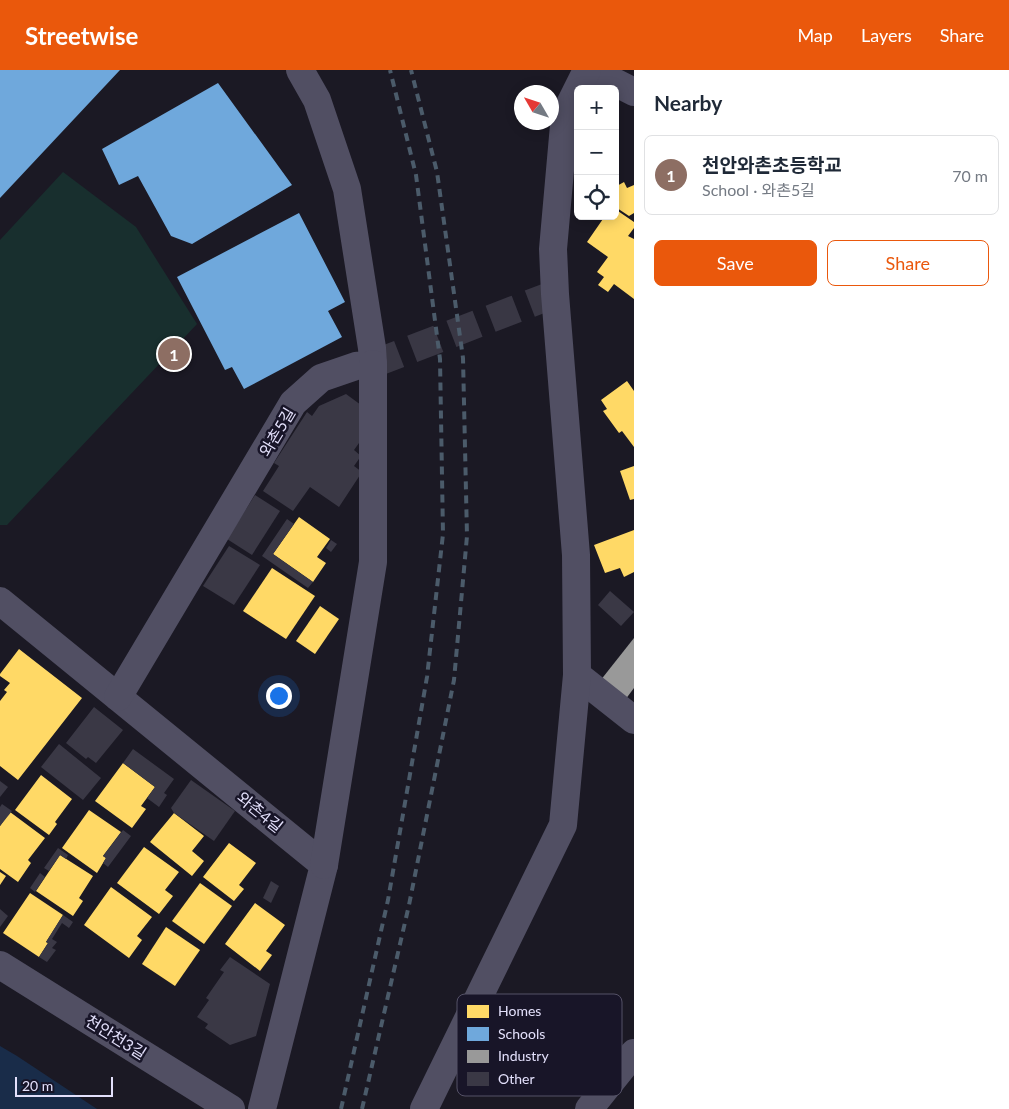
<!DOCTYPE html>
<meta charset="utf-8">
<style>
body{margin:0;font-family:Lato,"Noto Sans KR",sans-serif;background:#f6f6f7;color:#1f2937}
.controls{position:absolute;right:15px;top:15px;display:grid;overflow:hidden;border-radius:8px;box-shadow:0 2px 12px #0003}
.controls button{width:45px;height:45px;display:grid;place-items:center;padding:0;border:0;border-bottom:1px solid #e0e1e3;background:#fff;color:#1f2937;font:25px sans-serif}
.compass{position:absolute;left:514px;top:15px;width:45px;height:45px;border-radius:50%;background:#fff;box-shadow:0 2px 12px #0003;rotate:309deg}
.scale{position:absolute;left:15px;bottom:12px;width:98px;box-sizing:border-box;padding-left:5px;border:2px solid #e3e0fb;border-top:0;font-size:14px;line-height:18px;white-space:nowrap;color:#e3e0fb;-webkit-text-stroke:4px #181528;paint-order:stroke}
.you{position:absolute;left:278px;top:625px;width:18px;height:18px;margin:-12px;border:4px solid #fff;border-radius:50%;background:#1a73e8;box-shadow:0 0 0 8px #1a73e833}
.badge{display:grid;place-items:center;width:32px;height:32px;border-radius:50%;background:#ea580c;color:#fff;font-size:16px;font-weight:700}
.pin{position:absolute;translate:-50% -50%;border:2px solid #fff;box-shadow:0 1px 5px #0006}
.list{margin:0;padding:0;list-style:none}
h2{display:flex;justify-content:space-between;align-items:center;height:65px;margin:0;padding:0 20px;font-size:21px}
h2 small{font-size:16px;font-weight:400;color:#747a83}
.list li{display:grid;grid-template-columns:32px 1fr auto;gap:15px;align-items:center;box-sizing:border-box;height:80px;margin:0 10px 10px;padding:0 10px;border:1px solid #e0e1e3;border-radius:8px}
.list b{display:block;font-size:19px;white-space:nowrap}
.list p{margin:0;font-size:16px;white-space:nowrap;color:#747a83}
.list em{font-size:16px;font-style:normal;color:#747a83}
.actions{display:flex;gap:10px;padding:15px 20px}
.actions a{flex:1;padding:11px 0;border:1px solid #ea580c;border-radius:8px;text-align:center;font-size:18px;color:#ea580c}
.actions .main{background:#ea580c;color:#fff}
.icon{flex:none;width:28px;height:28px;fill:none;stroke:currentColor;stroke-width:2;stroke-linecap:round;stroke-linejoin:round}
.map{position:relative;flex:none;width:634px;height:1039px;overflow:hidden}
header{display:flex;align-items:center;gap:30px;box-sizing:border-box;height:70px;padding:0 25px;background:#ea580c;color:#fff}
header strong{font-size:24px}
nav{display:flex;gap:28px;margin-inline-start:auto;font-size:18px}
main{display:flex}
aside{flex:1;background:#fff}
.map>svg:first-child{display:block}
.green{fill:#182f2e}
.water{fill:#192c49}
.homes{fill:#ffd966}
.schools{fill:#6fa8dc}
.industry{fill:#999}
.building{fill:#3a3845}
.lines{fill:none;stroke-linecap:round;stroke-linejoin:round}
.minor-tunnel{stroke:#393744;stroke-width:28;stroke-dasharray:28 14;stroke-linecap:butt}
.minor{stroke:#514f63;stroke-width:28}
.rail{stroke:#4b5b6a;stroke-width:4;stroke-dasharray:8 6;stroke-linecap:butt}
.labels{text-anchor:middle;stroke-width:5;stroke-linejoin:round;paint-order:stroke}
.street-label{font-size:16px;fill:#e3e0fb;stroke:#181528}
.key{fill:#181528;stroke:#555267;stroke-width:1}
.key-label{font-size:14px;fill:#e3e0fb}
</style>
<header>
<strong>Streetwise</strong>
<nav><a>Map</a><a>Layers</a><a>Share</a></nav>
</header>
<main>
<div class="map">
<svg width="634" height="1039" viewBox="0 0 634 1039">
<rect width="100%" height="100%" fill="#1b1924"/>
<path class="green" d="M 63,102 L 136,157 L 197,254 L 7,455 L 0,455 L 0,170 Z"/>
<path class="water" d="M 0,976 L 17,986 L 97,1039 L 0,1039 Z"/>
<g class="homes">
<path d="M 624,112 L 627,118 L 634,115 L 634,143 L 629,146 L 617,138 L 615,135 L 615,117 Z"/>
<path d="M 615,139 L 634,152 L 634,158 L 628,166 L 634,169 L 634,229 L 614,214 L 608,222 L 598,215 L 604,207 L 597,202 L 608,187 L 587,172 L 605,146 L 615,146 Z"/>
<path d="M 627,311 L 634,321 L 634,377 L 622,361 L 619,363 L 603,341 L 607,339 L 601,330 Z"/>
<path d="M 634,396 L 634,429 L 630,430 L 620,401 Z"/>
<path d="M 299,447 L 330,469 L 317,487 L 326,493 L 313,512 L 273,484 Z"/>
<path d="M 634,460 L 634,502 L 624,507 L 620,498 L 605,503 L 594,475 Z"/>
<path d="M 272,498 L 315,526 L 286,569 L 243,541 Z"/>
<path d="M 320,536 L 339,549 L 315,584 L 296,571 Z"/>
<path d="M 19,579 L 82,628 L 18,710 L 0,696 L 0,631 L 7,622 L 4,620 L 10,613 L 0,606 L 0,604 Z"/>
<path d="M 123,693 L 155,717 L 141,736 L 146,739 L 132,758 L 95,731 Z"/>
<path d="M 41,705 L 72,729 L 55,752 L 57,754 L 49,765 L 15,740 Z"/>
<path d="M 89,740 L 121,762 L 103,786 L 106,788 L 97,803 L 62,778 Z"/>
<path d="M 10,742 L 45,768 L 28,790 L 31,793 L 18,812 L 0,799 L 0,756 Z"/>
<path d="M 174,743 L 204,766 L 192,781 L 204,791 L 192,806 L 150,772 Z"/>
<path d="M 229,773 L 256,793 L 239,815 L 244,819 L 234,831 L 203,807 Z"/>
<path d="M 144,777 L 179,802 L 165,820 L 173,826 L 159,844 L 117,813 Z"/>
<path d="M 60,785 L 93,806 L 79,828 L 83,831 L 73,846 L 36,821 Z"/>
<path d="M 0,802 L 6,806 L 0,815 Z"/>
<path d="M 200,813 L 232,836 L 204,874 L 172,851 Z"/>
<path d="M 111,817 L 152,847 L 137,866 L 142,870 L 129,888 L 84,855 Z"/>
<path d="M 30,823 L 63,845 L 46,872 L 48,873 L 39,887 L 3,863 Z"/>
<path d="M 255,833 L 285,855 L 266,881 L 272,885 L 260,901 L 225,874 Z"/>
<path d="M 166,857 L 200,880 L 175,916 L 142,894 Z"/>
</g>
<g class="schools">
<path d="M 0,0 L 120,0 L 0,128 Z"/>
<path d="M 218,13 L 292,115 L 192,174 L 171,166 L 138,106 L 119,115 L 102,79 Z"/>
<path d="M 299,143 L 345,232 L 328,241 L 342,267 L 244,319 L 232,297 L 225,300 L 177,207 Z"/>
</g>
<path class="industry" d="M 634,568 L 634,618 L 625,630 L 600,611 Z"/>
<g class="building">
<path d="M 346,324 L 361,335 L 359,373 L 354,380 L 361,386 L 354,396 L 362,402 L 339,437 L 310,417 L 293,441 L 263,421 L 279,396 L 274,393 L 307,342 L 312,346 L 319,336 Z"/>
<path d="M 255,425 L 280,441 L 252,485 L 227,469 Z"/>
<path d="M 287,449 L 294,454 L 273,484 L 313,512 L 308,518 L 262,486 Z"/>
<path d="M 331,470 L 337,474 L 331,482 L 326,478 Z"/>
<path d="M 229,476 L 260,495 L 234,535 L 203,516 Z"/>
<path d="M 610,521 L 634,542 L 621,556 L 598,535 Z"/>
<path d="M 94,637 L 123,660 L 96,693 L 88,687 L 86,689 L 66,673 Z"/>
<path d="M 59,674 L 101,708 L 83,730 L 41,697 Z"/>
<path d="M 133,679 L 174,709 L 164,723 L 167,725 L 159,737 L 147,728 L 155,717 L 123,693 Z"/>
<path d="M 191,710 L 235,741 L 214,771 L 174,743 L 171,738 Z"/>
<path d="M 0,711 L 8,717 L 0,727 Z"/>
<path d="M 2,734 L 12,741 L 0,756 L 0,737 Z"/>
<path d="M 123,760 L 131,766 L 108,797 L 103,793 L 106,788 L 103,786 Z"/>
<path d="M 58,778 L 68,785 L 66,789 L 60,785 L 49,801 L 44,798 Z"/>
<path d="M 40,803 L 45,807 L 35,822 L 30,818 Z"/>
<path d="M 271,811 L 279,816 L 271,833 L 263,828 Z"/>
<path d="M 0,839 L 8,846 L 0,857 Z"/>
<path d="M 63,845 L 73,852 L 69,858 L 62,853 L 52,869 L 57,872 L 52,878 L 56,880 L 47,892 L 39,887 L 48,873 L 46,872 Z"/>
<path d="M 230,887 L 270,914 L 256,966 L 230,975 L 205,958 L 208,954 L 197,947 L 209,930 L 206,928 L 224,902 L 220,900 Z"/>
</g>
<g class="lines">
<path class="minor-tunnel" d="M 373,294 L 555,224"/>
<g class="minor">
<path d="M 591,0 L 634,22"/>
<path d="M 0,531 L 324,795 L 262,1039"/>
<path d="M 577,605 L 634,650"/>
<path d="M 118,627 L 293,333 L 321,308 L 356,296 L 373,294 L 372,278 L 347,119 L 317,30 L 300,0"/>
<path d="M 324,795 L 373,492 L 373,294"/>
<path d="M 0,895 L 231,1039"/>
<path d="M 424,1039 L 563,755 L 577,605 L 576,485 L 555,224 L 553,179 L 565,44 L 587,0"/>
<path d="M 589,1039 L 634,983"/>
</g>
<g class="rail">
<path d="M 341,1039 L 388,830 L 427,607 L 443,464 L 440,289 L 416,105 L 390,0"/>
<path d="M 362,1039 L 409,835 L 454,610 L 467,466 L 463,288 L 437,102 L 411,0"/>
</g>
</g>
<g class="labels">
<g class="street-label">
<text transform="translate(277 362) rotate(-59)" y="6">와촌5길</text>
<text transform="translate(260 742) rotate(39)" y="6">와촌4길</text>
<text transform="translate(116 967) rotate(32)" y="6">천안천3길</text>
</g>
</g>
<rect x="457" y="924" width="165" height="102" rx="8" class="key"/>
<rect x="467" y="935" width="22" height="13" fill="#ffd966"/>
<rect x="467" y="957" width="22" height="14" fill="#6fa8dc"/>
<rect x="467" y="980" width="22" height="13" fill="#999"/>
<rect x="467" y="1002" width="22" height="14" fill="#3a3845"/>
<g class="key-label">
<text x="498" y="946">Homes</text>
<text x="498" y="969">Schools</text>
<text x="498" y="991">Industry</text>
<text x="498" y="1014">Other</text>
</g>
</svg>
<div class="controls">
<button>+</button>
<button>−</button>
<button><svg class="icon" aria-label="locate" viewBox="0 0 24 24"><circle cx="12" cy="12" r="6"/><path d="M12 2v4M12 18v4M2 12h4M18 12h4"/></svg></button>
</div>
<svg class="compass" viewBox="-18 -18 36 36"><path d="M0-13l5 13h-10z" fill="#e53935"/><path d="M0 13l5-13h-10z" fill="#747a83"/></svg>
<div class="scale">20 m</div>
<div class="you"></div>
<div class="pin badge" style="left:174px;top:284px;background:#8d6e63">1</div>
</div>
<aside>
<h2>Nearby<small></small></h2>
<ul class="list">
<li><span class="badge" style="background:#8d6e63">1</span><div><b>천안와촌초등학교</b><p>School · 와촌5길</p></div><em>70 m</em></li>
</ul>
<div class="actions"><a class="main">Save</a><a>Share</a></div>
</aside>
</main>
